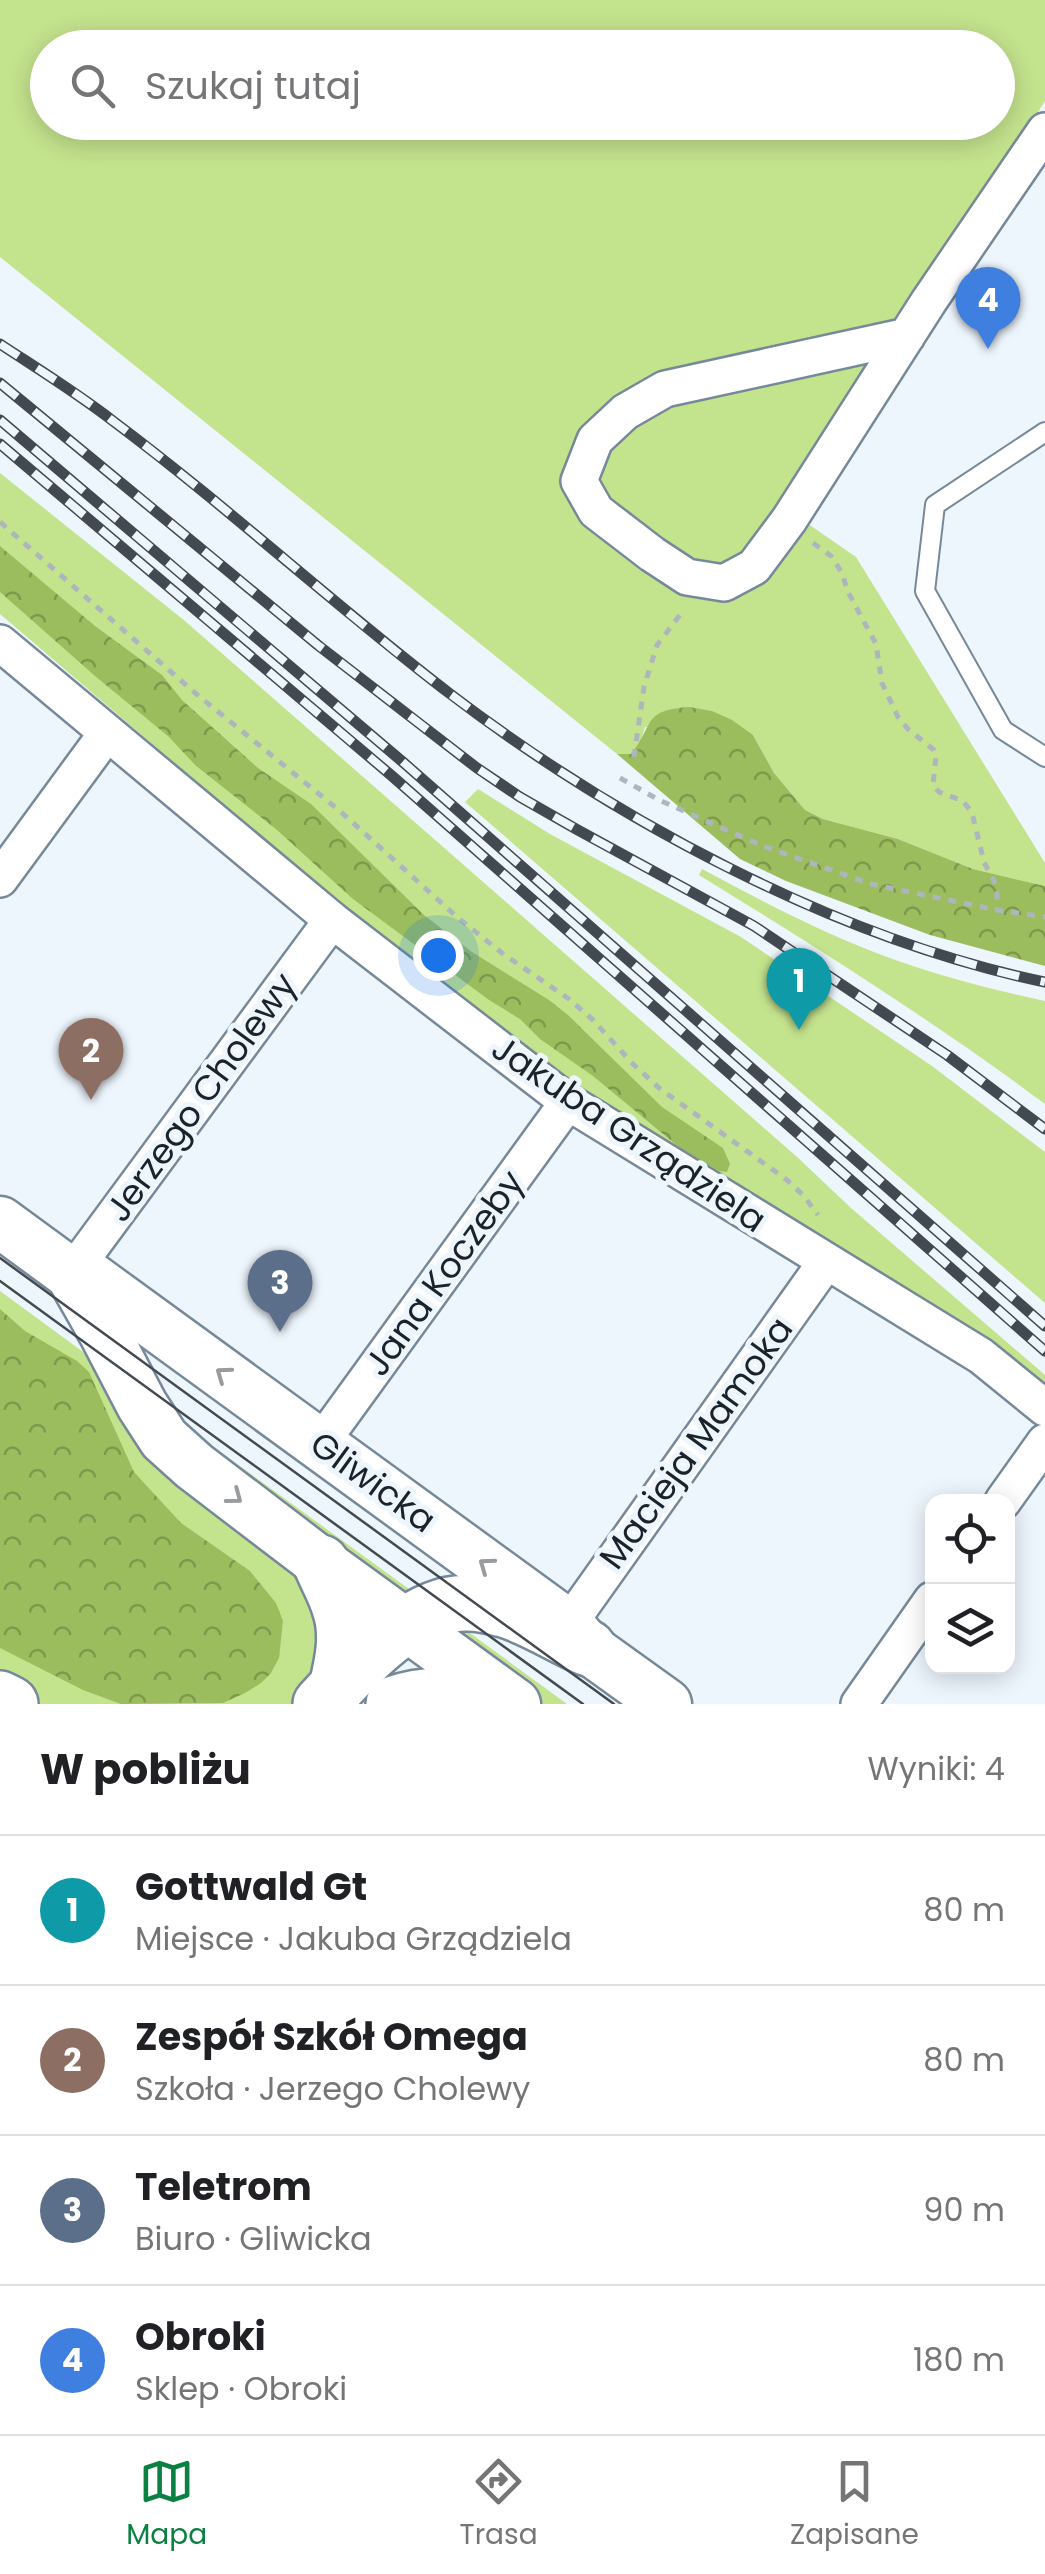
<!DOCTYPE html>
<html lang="pl">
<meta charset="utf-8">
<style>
body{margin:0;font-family:Poppins,sans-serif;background:#f2f2f2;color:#202124}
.controls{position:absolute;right:30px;bottom:30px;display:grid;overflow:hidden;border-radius:20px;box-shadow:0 5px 25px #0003}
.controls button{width:90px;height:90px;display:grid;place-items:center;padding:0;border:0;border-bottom:2px solid #e0e0e0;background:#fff;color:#202124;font:50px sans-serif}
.you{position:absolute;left:438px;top:955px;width:35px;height:35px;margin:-25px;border:8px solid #fff;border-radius:50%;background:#1a73e8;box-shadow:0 0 0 15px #1a73e833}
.badge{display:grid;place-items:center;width:65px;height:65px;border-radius:50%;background:#0b8043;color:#fff;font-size:32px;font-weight:700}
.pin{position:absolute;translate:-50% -82px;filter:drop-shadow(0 2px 5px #0008)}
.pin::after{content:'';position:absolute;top:52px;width:35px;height:30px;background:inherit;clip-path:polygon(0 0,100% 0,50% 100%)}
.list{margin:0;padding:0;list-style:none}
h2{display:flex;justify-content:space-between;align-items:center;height:130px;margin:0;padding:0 40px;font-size:42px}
h2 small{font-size:32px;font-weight:400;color:#757577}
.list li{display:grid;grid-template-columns:65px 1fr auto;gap:30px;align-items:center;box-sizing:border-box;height:150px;padding:0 40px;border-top:2px solid #e0e0e0}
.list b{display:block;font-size:38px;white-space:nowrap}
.list p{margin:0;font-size:32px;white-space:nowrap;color:#757577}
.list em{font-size:32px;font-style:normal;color:#757577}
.icon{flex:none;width:55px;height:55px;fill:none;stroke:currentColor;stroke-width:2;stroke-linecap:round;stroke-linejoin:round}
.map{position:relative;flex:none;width:1045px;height:1704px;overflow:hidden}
.search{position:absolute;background:#fff;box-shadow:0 5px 25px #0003;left:30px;right:30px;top:30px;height:110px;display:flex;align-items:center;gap:25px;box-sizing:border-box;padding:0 35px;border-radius:55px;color:#757577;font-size:38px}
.sheet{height:730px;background:#fff}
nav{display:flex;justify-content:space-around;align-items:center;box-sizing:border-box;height:140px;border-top:2px solid #e0e0e0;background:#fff;font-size:28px;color:#757577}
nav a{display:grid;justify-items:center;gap:5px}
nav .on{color:#0b8043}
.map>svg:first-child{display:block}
.green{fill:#c4e38d;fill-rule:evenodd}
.forest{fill:url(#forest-crowns)}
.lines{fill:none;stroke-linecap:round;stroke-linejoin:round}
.lane-casing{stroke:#76899a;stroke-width:22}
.street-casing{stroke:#76899a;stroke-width:40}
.secondary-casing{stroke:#76899a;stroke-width:55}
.primary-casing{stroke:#76899a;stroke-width:60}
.path{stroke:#aeb6bd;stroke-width:5;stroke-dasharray:8 8;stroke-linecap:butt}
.lane{stroke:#fff;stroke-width:18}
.street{stroke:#fff;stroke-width:35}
.secondary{stroke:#fff;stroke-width:50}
.primary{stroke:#fff;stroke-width:55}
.tram{stroke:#424951;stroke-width:2.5}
.rail-casing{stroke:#424951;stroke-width:11}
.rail{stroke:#edf5fd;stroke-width:8;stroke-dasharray:22;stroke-linecap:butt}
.oneway{stroke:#989c9f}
.labels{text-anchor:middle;stroke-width:10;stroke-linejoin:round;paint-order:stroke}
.street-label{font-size:35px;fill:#1b2229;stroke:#edf5fd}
</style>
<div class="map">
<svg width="1045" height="1704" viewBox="0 0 1045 1704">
<defs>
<pattern id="forest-crowns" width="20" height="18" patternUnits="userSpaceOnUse" patternTransform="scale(2.5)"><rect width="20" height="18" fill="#9cbd5d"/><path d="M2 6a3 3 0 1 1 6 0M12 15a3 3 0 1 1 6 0" fill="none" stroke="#7e994d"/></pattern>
</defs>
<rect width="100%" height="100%" fill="#edf5fd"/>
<g class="green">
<path d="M 0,0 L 1045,0 L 1045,101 L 785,508 L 856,557 L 1045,863 L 1045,886 L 973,869 L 898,839 L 823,819 L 805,810 L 774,773 L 753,735 L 645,727 L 640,743 L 631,754 L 617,754 L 0,257 ZM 48,48 L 998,48 L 998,122 L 48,122 Z"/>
<path d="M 0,473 L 185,621 L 796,1156 L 851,1208 L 1045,1375 L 1045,1398 L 579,1086 L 343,907 L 0,614 Z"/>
<path d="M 478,789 L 550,834 L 741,937 L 932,1066 L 1045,1152 L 1045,1303 L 465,802 Z"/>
<path d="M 702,869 C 752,896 802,922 854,944 C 915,970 980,987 1045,1001 L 1045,1104 C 934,1021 817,948 699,875 Z"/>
<path d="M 0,1291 L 105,1368 L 293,1561 L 332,1645 L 300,1704 L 41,1704 L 0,1686 Z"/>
<path d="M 128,1327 L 471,1578 L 469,1586 L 129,1338 Z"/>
<path d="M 167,1413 L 420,1597 L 407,1604 Z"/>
<path d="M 452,1620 L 567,1704 L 543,1704 L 443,1631 Z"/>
</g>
<g class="forest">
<path d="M 0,546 L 95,626 L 162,675 L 182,700 L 258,768 L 311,804 L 424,915 L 472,952 L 549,1000 L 568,1015 L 662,1107 L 723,1148 L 730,1164 L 727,1172 L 719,1171 L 680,1148 L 593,1076 L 540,1039 L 520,1019 L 489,1000 L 353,899 L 277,830 L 195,765 L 169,737 L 95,676 L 0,592 Z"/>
<path d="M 689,707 L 712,711 L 732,720 L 753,735 L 774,773 L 805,810 L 823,819 L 898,839 L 973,869 L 1045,886 L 1045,966 L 930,935 L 786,881 L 740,859 L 617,754 L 631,754 C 655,724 642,710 689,707 Z"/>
<path d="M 0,1309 L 25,1331 L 77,1361 L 89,1372 L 134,1472 L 181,1523 L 250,1571 L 276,1603 L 283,1621 L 279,1658 L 271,1673 L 261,1683 L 245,1693 L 223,1703 L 121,1704 L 83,1690 L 0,1648 Z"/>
</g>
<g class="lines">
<g class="lane-casing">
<path id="lane" d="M 1045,432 L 935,505 L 925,591 L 1003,730 L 1045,757"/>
</g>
<g class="street-casing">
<g id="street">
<path d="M 907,336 L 665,389 L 625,412 L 595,440 L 579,481 L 596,511 L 652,554 L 687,577 L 724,583 L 754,567 L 789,520 L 929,301 L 1045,131"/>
<path d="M 0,643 L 332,920 L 568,1102 L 981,1356 L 1045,1408"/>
<path d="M 0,879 L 107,733"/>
<path d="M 71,1274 L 332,920"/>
<path d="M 320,1444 L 568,1102"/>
<path d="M 1003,1501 L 1045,1442"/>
<path d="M 568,1625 L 826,1262"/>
<path d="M 859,1704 L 932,1600"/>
</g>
</g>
<g class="secondary-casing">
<g id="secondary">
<path d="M 0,1222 L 71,1274 L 91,1278 L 554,1615 L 568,1625 L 588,1648 L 666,1704"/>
<path d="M 71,1274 L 105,1334 L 142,1405 L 164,1439 L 194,1466 L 321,1563 L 515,1704"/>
</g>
</g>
<g class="primary-casing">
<g id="primary">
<path d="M 321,1563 C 327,1578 336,1593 340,1608 C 349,1634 343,1662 337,1687"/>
<path d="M 0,1699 L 10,1704"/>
<path d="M 321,1704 C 353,1669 402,1616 449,1605 C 467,1601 486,1604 503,1609 C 530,1616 562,1637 588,1648"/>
<path d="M 394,1704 C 427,1692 458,1696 491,1704"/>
</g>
</g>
<g class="path">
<path d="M 0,522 L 194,692 L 341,812 L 457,917 L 502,953 L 569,999 L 593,1020 L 633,1064 L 659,1088 L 787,1180 L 803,1195 L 818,1215"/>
<path d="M 813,543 L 831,556 L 842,573 L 848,592 L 876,644 L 882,683 L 898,717 L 908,729 L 934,750 L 936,756 L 933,785 L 939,792 L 963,801 L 972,813 L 984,862 L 997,887 L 997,910"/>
<path d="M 634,757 L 644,687 L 657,645 L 683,611"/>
<path d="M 620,778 L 659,800 L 763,846 L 871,884 L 997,910 L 1045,917"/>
</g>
<use href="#lane" class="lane"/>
<use href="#street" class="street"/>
<use href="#secondary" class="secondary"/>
<use href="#primary" class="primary"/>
<g class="tram">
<path d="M 0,1258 L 614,1704"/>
<path d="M 0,1281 L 583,1704"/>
</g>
<g class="rail-casing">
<g id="rail">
<path d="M 0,344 C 38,369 77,393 113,421 C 228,507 334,605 449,693 C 617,821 837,939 1045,982"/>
<path d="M 0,383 L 319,646 L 477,768 L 520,797 L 576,829 L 754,926 L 947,1055 L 1045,1129"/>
<path d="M 0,420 L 404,763 L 1045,1326"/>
<path d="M 0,444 L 392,776 L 1045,1351"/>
</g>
</g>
<use href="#rail" class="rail"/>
</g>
<defs><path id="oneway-chevron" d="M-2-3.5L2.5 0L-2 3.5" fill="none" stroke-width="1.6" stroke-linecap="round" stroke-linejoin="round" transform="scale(2.5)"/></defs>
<g class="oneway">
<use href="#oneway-chevron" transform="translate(223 1374) rotate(-144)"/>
<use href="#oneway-chevron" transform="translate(235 1497) rotate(37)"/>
<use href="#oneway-chevron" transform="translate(486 1565) rotate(-144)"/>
</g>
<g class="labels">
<g class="street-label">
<text transform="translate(201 1097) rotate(-54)" y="12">Jerzego Cholewy</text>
<text transform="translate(629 1134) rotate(34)" y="12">Jakuba Grządziela</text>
<text transform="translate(444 1273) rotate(-54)" y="12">Jana Koczeby</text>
<text transform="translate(696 1443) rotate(-54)" y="12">Macieja Mamoka</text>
<text transform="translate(373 1482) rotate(36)" y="12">Gliwicka</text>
</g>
</g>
</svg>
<div class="controls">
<button><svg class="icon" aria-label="locate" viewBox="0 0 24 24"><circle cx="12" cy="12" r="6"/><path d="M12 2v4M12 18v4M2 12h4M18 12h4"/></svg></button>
<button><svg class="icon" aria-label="layers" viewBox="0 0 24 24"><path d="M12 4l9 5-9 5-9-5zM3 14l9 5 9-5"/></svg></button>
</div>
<div class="you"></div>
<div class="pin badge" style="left:799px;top:1030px;background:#0f9aa8">1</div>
<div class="pin badge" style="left:91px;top:1100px;background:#8d6e63">2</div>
<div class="pin badge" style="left:280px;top:1332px;background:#5c6f8a">3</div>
<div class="pin badge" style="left:988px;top:349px;background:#3f7fe0">4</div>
<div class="search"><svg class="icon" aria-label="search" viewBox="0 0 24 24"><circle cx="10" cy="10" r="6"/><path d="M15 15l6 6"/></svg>Szukaj tutaj</div>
</div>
<section class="sheet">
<h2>W pobliżu<small>Wyniki: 4</small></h2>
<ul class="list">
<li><span class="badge" style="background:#0f9aa8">1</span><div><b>Gottwald Gt</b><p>Miejsce · Jakuba Grządziela</p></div><em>80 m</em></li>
<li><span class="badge" style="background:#8d6e63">2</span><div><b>Zespół Szkół Omega</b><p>Szkoła · Jerzego Cholewy</p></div><em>80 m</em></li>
<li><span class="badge" style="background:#5c6f8a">3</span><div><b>Teletrom</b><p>Biuro · Gliwicka</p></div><em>90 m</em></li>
<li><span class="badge" style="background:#3f7fe0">4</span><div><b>Obroki</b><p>Sklep · Obroki</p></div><em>180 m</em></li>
</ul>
</section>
<nav>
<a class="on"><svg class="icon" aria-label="map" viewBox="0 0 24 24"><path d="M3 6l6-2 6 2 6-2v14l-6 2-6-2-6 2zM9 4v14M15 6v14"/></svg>Mapa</a>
<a><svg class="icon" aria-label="directions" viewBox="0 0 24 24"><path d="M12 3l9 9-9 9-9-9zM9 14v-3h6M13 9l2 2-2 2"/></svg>Trasa</a>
<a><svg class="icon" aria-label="saved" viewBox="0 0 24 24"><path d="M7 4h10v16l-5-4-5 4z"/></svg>Zapisane</a>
</nav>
